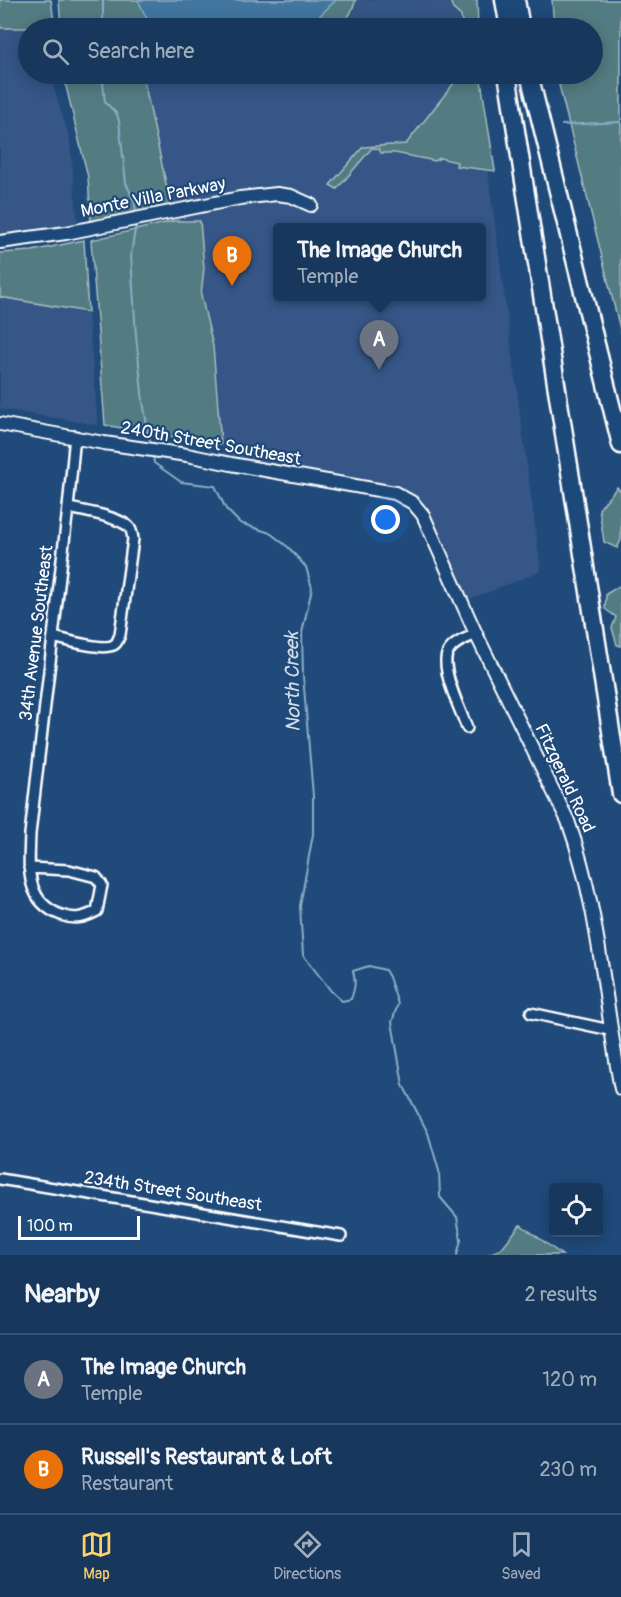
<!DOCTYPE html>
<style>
body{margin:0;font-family:Pangolin,sans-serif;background:#203f62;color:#f1f3f6}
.controls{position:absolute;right:18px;bottom:18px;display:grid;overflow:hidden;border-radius:6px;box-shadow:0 3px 15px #0003}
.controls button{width:54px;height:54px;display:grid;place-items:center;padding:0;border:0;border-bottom:2px solid #365272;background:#17385c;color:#f1f3f6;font:30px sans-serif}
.scale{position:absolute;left:18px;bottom:15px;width:122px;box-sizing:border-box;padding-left:6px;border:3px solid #fff;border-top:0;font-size:16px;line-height:21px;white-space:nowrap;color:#fff;-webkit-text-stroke:4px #1f4a7a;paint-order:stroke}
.you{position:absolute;left:386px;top:520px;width:21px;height:21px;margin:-15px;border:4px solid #fff;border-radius:50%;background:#1a73e8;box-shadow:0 0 0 9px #1a73e833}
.badge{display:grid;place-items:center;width:39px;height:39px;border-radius:50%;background:#ffd166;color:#fff;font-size:20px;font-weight:700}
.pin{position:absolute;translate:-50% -50px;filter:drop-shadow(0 2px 3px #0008)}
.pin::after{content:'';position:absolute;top:32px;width:21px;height:18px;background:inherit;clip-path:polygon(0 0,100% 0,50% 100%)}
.popup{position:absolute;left:273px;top:223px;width:213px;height:78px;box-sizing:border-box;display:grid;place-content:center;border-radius:6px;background:#17385c;filter:drop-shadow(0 2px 4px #0005);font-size:20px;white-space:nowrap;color:#9eacbb}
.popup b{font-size:22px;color:#f1f3f6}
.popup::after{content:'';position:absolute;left:50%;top:100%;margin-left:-12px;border:12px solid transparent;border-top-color:#17385c}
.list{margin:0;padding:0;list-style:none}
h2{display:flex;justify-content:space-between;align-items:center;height:78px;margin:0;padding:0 24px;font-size:26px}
h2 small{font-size:20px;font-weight:400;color:#9eacbb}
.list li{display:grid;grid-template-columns:39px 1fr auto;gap:18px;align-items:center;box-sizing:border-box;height:90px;padding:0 24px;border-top:2px solid #365272}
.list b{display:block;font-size:22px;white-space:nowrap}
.list p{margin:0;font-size:20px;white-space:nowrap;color:#9eacbb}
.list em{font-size:20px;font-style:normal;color:#9eacbb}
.icon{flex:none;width:33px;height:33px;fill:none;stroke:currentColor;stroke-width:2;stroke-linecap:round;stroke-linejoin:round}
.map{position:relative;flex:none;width:621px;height:1255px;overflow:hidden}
.search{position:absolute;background:#17385c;box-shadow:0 3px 15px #0003;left:18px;right:18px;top:18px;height:66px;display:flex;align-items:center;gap:15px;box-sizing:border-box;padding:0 21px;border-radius:33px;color:#9eacbb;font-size:22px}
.sheet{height:258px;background:#17385c}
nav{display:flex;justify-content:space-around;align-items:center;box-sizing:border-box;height:84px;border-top:2px solid #365272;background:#17385c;font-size:16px;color:#9eacbb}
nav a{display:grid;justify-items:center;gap:3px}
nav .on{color:#ffd166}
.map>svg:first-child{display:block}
.built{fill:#345786;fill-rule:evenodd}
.green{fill:#527b82;stroke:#a8bdc0;stroke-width:1.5}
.water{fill:#42769f;stroke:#8eadc5;stroke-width:1.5}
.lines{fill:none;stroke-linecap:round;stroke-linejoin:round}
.stream{stroke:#8eadc5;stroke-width:2}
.street-casing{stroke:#fff;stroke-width:14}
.secondary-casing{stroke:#fff;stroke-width:16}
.highway-casing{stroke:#fff;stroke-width:21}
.street{stroke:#1f4a7a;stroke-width:9}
.secondary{stroke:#1f4a7a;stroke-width:12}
.highway{stroke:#1f4a7a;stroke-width:16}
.labels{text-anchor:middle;stroke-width:4.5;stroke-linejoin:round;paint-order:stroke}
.street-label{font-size:18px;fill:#fff;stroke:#1f4a7a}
.water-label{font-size:20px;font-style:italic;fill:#d0dde7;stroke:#1f4a7a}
</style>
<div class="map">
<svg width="621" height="1255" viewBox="0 0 621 1255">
<rect width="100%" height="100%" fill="#1f4a7a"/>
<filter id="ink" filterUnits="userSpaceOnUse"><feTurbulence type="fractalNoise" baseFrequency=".0167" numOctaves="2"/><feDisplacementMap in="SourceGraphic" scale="12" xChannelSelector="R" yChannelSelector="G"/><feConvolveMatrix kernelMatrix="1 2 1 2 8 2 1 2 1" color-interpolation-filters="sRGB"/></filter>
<g filter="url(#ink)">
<g class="built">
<path d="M 356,0 L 466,0 L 469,28 L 338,28 L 350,14 Z"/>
<path d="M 0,28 L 28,29 L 28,74 L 53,74 L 52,82 L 70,140 L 78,226 L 0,242 Z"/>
<path d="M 170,74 L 475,74 L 541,571 L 461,603 L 414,503 L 225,461 L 143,75 ZM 277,228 L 481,228 L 481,296 L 277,296 Z"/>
<path d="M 0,297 L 88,312 L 98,425 L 0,409 Z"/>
</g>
<g class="green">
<path d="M 0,0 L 51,0 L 55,28 L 0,28 Z"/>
<path d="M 59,0 L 356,0 L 350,14 L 338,28 L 61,28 Z"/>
<path d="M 450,0 L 477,0 L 478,28 L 463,28 L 461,16 L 453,9 Z"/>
<path d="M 552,0 L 621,0 L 621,333 L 558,81 L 557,74 L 592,74 L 592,28 L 554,28 Z"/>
<path d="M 63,74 L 170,74 L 143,76 L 171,207 L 91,222 L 88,177 Z"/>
<path d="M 461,74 L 480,74 L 495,171 L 456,166 L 457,162 L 440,158 L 435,161 L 395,153 L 381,153 L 379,149 L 372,148 L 337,189 L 330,185 L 363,147 L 406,144 Z"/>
<path d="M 174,221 L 200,221 L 204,268 L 201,295 L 213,346 L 221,444 L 212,444 L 105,425 L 91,240 Z"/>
<path d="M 84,240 L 88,312 L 0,297 L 0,253 L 32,251 Z"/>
<path d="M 617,487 L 621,491 L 621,540 L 617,548 L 604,542 L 599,509 Z"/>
<path d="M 621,585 L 621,646 L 617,645 L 612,628 L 616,617 L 605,609 L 606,594 Z"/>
<path d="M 520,1225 L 521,1225 L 562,1255 L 487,1255 L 501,1249 Z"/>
</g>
<path class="water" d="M 138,0 L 336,0 L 307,28 L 154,28 L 150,25 Z"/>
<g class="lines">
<g class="stream">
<path d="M 103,0 L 103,28"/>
<path d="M 102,74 L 105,102 L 117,114 L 119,121 L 126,183 L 135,203 L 136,215"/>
<path d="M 562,125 L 621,122"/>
<path d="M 136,223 L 131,255 L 136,336 L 143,402 L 151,447"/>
<path d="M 153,455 L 154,463 L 181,482 L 215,486 L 226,509 L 240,523 L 270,533 L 288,547 L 306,567 L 312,588 L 302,633 L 303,675 L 313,796 L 313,834 L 300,906 L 303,955 L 331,991 L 342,1001 L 351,999 C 355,988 356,982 353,971 L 369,966 L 385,970 L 389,977 L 398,1004 L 392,1022 L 403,1085 L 428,1133 L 439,1171 L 440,1197 L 457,1217 L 461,1240 L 457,1255"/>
</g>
<g class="street-casing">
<g id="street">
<path d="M 53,637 C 66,640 106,652 115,644 C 117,643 119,637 120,635 L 133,539 C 132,534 132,529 128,526 C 115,516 84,511 68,508"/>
<path d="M 467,728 C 461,711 439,667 448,652 C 454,642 466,639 476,634"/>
<path d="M 29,868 L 69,870 L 96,877 L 102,885 L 97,911 C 84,918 74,920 61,915 C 24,901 29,866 30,834 L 68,508 L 75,436"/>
<path d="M 531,1013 L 610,1030"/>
<path d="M 0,1179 L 341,1236"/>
</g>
</g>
<g class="secondary-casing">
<g id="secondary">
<path d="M 0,242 L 66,233 L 240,198 L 277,194 L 291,196 L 311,205"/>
<path d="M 0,424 L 104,443 L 187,455 L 231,464 L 395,493 L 413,503 L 423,515 L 476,634 L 568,821 C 599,907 604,999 621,1089"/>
</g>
</g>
<g class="highway-casing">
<g id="highway">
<path d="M 504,0 L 509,28"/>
<path d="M 516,0 L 521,28"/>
<path d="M 507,74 L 621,794"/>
<path d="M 529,74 L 621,445"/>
</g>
</g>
<use href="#street" class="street"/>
<use href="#secondary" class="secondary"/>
<use href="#highway" class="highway"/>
</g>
</g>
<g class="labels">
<g class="street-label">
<text transform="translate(153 197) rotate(-11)" y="6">Monte Villa Parkway</text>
<text transform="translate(211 443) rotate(10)" y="6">240th Street Southeast</text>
<text transform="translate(36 633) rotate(-83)" y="6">34th Avenue Southeast</text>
<text transform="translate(565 778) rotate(65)" y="6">Fitzgerald Road</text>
<text transform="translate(173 1191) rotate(9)" y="6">234th Street Southeast</text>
</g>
<g class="water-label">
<text transform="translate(292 682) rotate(-91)" y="7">North Creek</text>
</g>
</g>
</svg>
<div class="controls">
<button><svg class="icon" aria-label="locate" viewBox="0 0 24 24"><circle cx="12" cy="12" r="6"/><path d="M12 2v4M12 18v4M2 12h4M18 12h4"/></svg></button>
</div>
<div class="scale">100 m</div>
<div class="you"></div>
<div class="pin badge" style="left:379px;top:370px;background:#6b7280">A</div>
<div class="popup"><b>The Image Church</b>Temple</div>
<div class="pin badge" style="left:232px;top:286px;background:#e8710a">B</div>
<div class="search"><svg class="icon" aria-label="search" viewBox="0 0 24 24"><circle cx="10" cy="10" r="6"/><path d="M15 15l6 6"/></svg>Search here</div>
</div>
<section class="sheet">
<h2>Nearby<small>2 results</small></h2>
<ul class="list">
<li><span class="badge" style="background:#6b7280">A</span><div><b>The Image Church</b><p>Temple</p></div><em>120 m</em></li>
<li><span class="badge" style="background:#e8710a">B</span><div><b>Russell's Restaurant &amp; Loft</b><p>Restaurant</p></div><em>230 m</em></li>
</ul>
</section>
<nav>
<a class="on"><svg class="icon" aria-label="map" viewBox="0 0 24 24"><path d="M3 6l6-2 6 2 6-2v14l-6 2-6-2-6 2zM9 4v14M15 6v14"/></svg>Map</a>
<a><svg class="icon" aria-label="directions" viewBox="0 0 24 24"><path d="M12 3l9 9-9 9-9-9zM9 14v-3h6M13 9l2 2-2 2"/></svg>Directions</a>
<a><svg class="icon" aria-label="saved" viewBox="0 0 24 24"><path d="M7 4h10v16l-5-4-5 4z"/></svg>Saved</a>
</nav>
